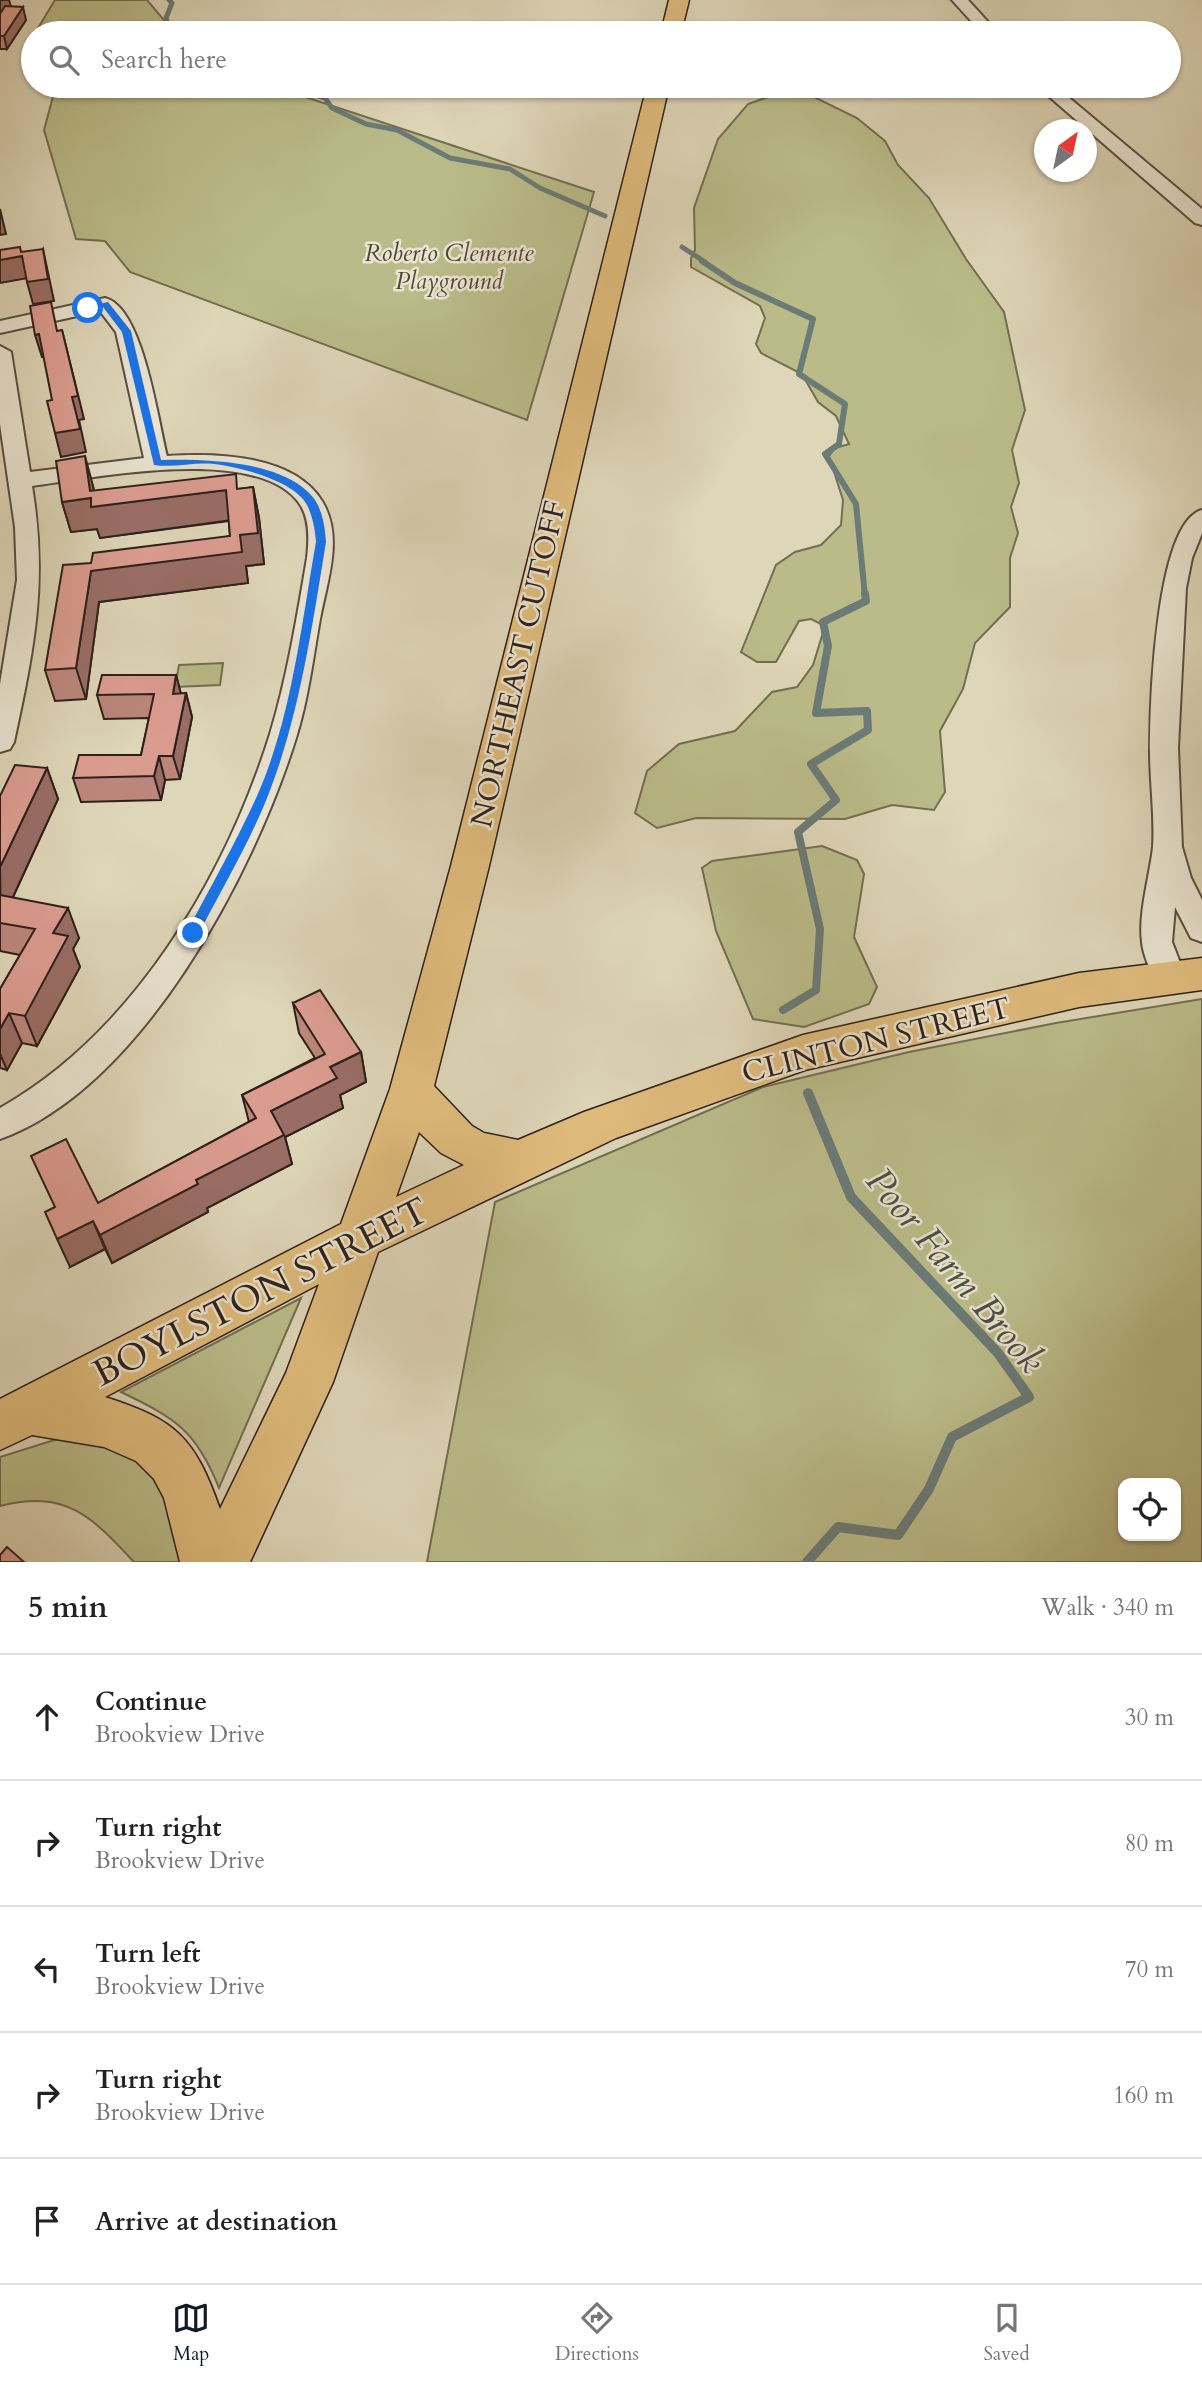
<!DOCTYPE html>
<meta charset="utf-8">
<style>
body{margin:0;font-family:Cardo,serif;background:#f6f6f6;color:#222}
.controls{position:absolute;right:21px;bottom:21px;display:grid;overflow:hidden;border-radius:14px;box-shadow:0 2px 5px #0004}
.controls button{width:63px;height:63px;display:grid;place-items:center;padding:0;border:0;border-bottom:2px solid #e0e0e0;background:#fff;color:#222;font:35px sans-serif}
.compass{position:absolute;left:1034px;top:119px;width:63px;height:63px;border-radius:50%;background:#fff;box-shadow:0 2px 5px #0004;rotate:33deg}
.stop{position:absolute;width:21px;height:21px;margin:-16px;border:5px solid #1a73e8;border-radius:50%;background:#fff}
.stop.end{background:#1a73e8;border-color:#fff;box-shadow:0 2px 7px #0008}
.list{margin:0;padding:0;list-style:none}
h2{display:flex;justify-content:space-between;align-items:center;height:91px;margin:0;padding:0 28px;font-size:30px}
h2 small{font-size:23px;font-weight:400;color:#767676}
.list li{display:grid;grid-template-columns:46px 1fr auto;gap:21px;align-items:center;box-sizing:border-box;height:126px;padding:0 28px;border-top:2px solid #e0e0e0}
.list b{display:block;font-size:26px;white-space:nowrap}
.list p{margin:0;font-size:23px;white-space:nowrap;color:#767676}
.list em{font-size:23px;font-style:normal;color:#767676}
.icon{flex:none;width:38px;height:38px;fill:none;stroke:currentColor;stroke-width:2;stroke-linecap:round;stroke-linejoin:round}
.map{position:relative;flex:none;width:1202px;height:1562px;overflow:hidden}
.search{position:absolute;background:#fff;box-shadow:0 2px 5px #0004;left:21px;right:21px;top:21px;height:77px;display:flex;align-items:center;gap:18px;box-sizing:border-box;padding:0 24px;border-radius:38px;color:#767676;font-size:26px}
.sheet{height:721px;background:#fff}
nav{display:flex;justify-content:space-around;align-items:center;box-sizing:border-box;height:98px;border-top:2px solid #e0e0e0;background:#fff;font-size:19px;color:#767676}
nav a{display:grid;justify-items:center;gap:4px}
nav .on{color:#111827}
.map>svg:first-child{display:block}
.green{fill:#babb89;stroke:#746e52;stroke-width:2;fill-rule:evenodd}
.lines{fill:none;stroke-linecap:round;stroke-linejoin:round}
.stream-far3{stroke:#6b7b77;stroke-width:5}
.stream-far2{stroke:#6b7b77;stroke-width:6}
.stream-far1{stroke:#6b7b77;stroke-width:8}
.stream{stroke:#6b7b77;stroke-width:10}
.minor-casing{stroke:#594e42;stroke-width:4}
.major-casing{stroke:#2d201a;stroke-width:3}
.minor{fill:#eae4d1;fill-rule:evenodd}
.major{fill:#dfbb7c;fill-rule:evenodd}
.wall{fill:#bc867c;stroke:#2d201a;stroke-width:2}
.shaded-wall{fill:#996d65;stroke:#2d201a;stroke-width:2}
.building{fill:#db9c90;stroke:#2d201a;stroke-width:2}
.route{fill:#1a73e8}
.labels{text-anchor:middle;stroke-width:5;stroke-linejoin:round;paint-order:stroke}
.far-park-label{font-size:24px;font-style:italic;fill:#504736;stroke:#eae4d1}
.street-label{font-size:30px;fill:#2d201a;stroke:#eae4d1}
.near-street-label{font-size:37px;fill:#2d201a;stroke:#eae4d1}
.near-water-label{font-size:38px;font-style:italic;fill:#4c4e48;stroke:#eae4d1}
</style>
<div class="map">
<svg width="1202" height="1562" viewBox="0 0 1202 1562">
<rect width="100%" height="100%" fill="#ded6b8"/>
<filter id="stains"><feTurbulence type="fractalNoise" baseFrequency=".00286" numOctaves="4"/><feColorMatrix values="0 0 0 0 .2 0 0 0 0 .09 0 0 0 0 .02 0 0 0 .5 -.17"/></filter>
<radialGradient id="worn" r=".72"><stop offset=".6" stop-color="#630" stop-opacity="0"/><stop offset="1" stop-color="#630" stop-opacity=".3"/></radialGradient>
<g class="green">
<path d="M 55,0 L 147,0 L 175,33 L 35,33 Z"/>
<path d="M 49,86 L 272,86 L 594,192 L 527,420 L 130,272 L 105,241 L 76,239 L 44,130 L 54,93 Z"/>
<path d="M 785,91 L 804,92 L 857,118 L 885,141 L 898,165 L 929,198 L 966,259 L 1004,312 L 1025,410 L 1012,450 L 1019,483 L 1011,507 L 1018,533 L 1010,558 L 1010,607 L 975,643 L 963,689 L 940,731 L 945,792 L 934,810 L 892,805 L 845,819 L 696,818 L 657,828 L 635,813 L 647,771 L 679,744 L 735,731 L 772,692 L 797,687 L 813,665 L 825,626 L 811,619 L 799,621 L 776,662 L 757,662 L 741,652 L 776,565 L 795,552 L 821,545 L 841,525 L 843,500 L 829,456 L 835,448 L 849,444 L 836,416 L 818,402 L 802,374 L 761,353 L 756,344 L 765,318 L 760,306 L 691,267 L 691,258 L 695,250 L 694,208 L 718,139 L 748,104 Z"/>
<path d="M 223,663 L 220,685 L 175,687 L 179,665 Z"/>
<path d="M 822,846 L 857,860 L 864,874 L 854,937 L 877,987 L 869,1004 L 804,1027 L 753,1019 L 716,931 L 702,868 L 712,861 Z"/>
<path d="M 1202,999 L 1202,1562 L 427,1562 L 495,1202 L 763,1087 L 909,1052 L 1056,1023 ZM 1123,1483 L 1176,1483 L 1176,1536 L 1123,1536 Z"/>
<path d="M 301,1298 L 219,1488 C 196,1430 175,1418 121,1392 Z"/>
<path d="M 67,1436 L 107,1438 L 159,1472 L 183,1545 L 179,1562 L 134,1562 C 92,1517 66,1489 0,1506 L 0,1457 Z"/>
</g>
<g class="lines">
<g class="stream-far3">
<path d="M 169,0 L 172,3 L 166,18 L 169,28 L 179,33"/>
<path d="M 288,86 L 325,98 L 332,108 L 366,124 L 397,130 L 450,158 L 510,169 L 540,188 L 605,216"/>
<path d="M 682,247 L 705,262"/>
</g>
<path class="stream-far2" d="M 702,261 L 735,283 L 813,319 L 799,374 L 845,404 L 839,444 L 825,454 L 856,504 L 865,596"/>
<path class="stream-far1" d="M 783,1010 L 816,990 L 820,929 L 798,832 L 836,800 L 811,764 L 868,730 L 867,711 L 816,713 L 828,646 L 823,622 L 866,601 L 865,594"/>
<path class="stream" d="M 807,1562 L 838,1527 L 898,1535 L 929,1489 L 952,1437 L 1029,1397 L 998,1353 L 851,1197 L 808,1093"/>
<g class="minor-casing">
<g id="minor">
<path d="M 952,0 L 968,0 L 998,33 L 982,33 Z"/>
<path d="M 1037,86 L 1055,86 L 1202,209 L 1202,225 L 1195,223 Z"/>
<path d="M 105,298 C 143,307 158,421 167,456 C 215,453 293,454 322,501 C 344,537 327,581 320,619 C 313,659 308,700 296,738 C 254,873 141,1089 0,1139 L 0,1108 C 133,1033 225,878 270,734 C 287,678 297,617 307,558 C 309,541 310,521 301,506 C 263,443 94,478 32,486 C 48,582 34,649 14,742 L 10,749 L 0,752 L 0,684 L 17,580 L 15,527 L 0,424 L 0,346 L 11,352 L 30,472 L 144,458 L 116,332 L 100,311 L 0,333 L 0,321 Z"/>
<path d="M 1202,510 L 1202,533 L 1192,558 L 1186,588 L 1178,748 L 1182,847 L 1191,878 L 1202,900 L 1202,942 L 1191,938 L 1175,907 L 1172,942 L 1186,978 L 1181,987 L 1170,990 L 1159,987 C 1152,974 1143,956 1142,942 C 1138,914 1150,875 1153,847 C 1155,816 1150,783 1150,751 C 1150,707 1155,522 1202,510 Z"/>
</g>
</g>
<g class="major-casing">
<g id="major">
<path d="M 669,0 L 689,0 L 681,33 L 661,33 Z"/>
<path d="M 647,86 L 669,86 L 489,866 L 434,1086 L 472,1126 L 484,1133 L 518,1140 L 584,1112 L 803,1035 L 1079,973 L 1202,958 L 1202,990 L 1079,1007 L 805,1070 L 616,1138 L 378,1252 L 333,1382 L 250,1562 L 180,1562 L 164,1498 L 154,1479 L 136,1461 L 104,1447 L 32,1435 L 0,1450 L 0,1399 L 341,1224 L 390,1089 L 451,866 ZM 419,1132 L 441,1153 L 464,1165 L 396,1197 ZM 319,1284 L 286,1373 L 220,1509 C 195,1438 177,1420 105,1397 Z"/>
</g>
</g>
<use href="#minor" class="minor"/>
<use href="#major" class="major"/>
</g>
<g class="wall">
<path d="M 0,0 L 11,6 L 26,20 L 7,49 L 0,49 Z"/>
<path d="M 93,486 L 94,491 L 239,489 L 253,487 L 259,518 L 264,564 L 246,566 L 248,583 L 99,602 L 86,699 L 55,701 L 45,670 L 91,563 L 230,536 L 229,521 L 100,538 L 97,529 L 71,532 L 62,502 Z"/>
<path d="M 176,675 L 181,694 L 186,693 L 192,717 L 180,779 L 165,780 L 161,800 L 81,802 L 73,778 L 141,755 L 149,718 L 104,719 L 97,695 Z"/>
<path d="M 47,768 L 58,799 L 13,897 L 79,938 L 73,949 L 80,967 L 37,1046 L 22,1043 L 7,1070 L 0,1068 L 0,989 L 20,955 L 0,951 L 0,796 Z"/>
<path d="M 293,1003 L 361,1052 L 366,1082 L 340,1095 L 343,1108 L 285,1137 L 292,1164 L 207,1208 L 208,1212 L 112,1263 L 105,1249 L 70,1267 L 98,1203 L 249,1122 L 242,1095 L 315,1058 L 299,1033 Z"/>
</g>
<g class="shaded-wall">
<path d="M 1,0 L 9,0 L 12,10 L 0,13 L 0,1 Z"/>
<path d="M 23,7 L 26,20 L 7,49 L 4,36 Z"/>
<path d="M 0,209 L 6,234 L 0,235 Z"/>
<path d="M 43,249 L 54,301 L 33,304 L 27,282 Z"/>
<path d="M 22,256 L 28,278 L 0,283 L 0,260 Z"/>
<path d="M 62,330 L 84,419 L 79,420 L 86,452 L 61,457 L 55,433 L 72,397 Z"/>
<path d="M 39,334 L 45,357 L 42,357 L 35,335 Z"/>
<path d="M 85,456 L 93,486 L 96,506 L 226,490 L 232,520 L 100,538 L 97,529 L 71,532 L 62,502 L 91,498 Z"/>
<path d="M 253,487 L 259,518 L 264,564 L 246,566 L 248,583 L 99,602 L 86,699 L 76,668 L 91,571 L 240,535 Z"/>
<path d="M 176,675 L 182,698 L 173,694 Z"/>
<path d="M 186,693 L 192,717 L 180,779 L 173,756 Z"/>
<path d="M 159,756 L 165,780 L 161,800 L 154,776 Z"/>
<path d="M 47,768 L 58,799 L 1,923 L 0,867 Z"/>
<path d="M 68,908 L 79,938 L 73,949 L 80,967 L 37,1046 L 25,1016 L 53,933 Z"/>
<path d="M 9,1013 L 22,1043 L 7,1070 L 0,1054 L 0,1029 Z"/>
<path d="M 361,1052 L 366,1082 L 340,1095 L 343,1108 L 285,1137 L 292,1164 L 207,1208 L 208,1212 L 112,1263 L 100,1235 L 196,1180 L 271,1111 L 330,1067 Z"/>
<path d="M 93,1221 L 105,1249 L 70,1267 L 57,1239 Z"/>
</g>
<g class="building">
<path d="M 5,6 L 23,7 L 4,36 L 0,36 L 0,14 Z"/>
<path d="M 20,247 L 21,252 L 43,249 L 48,279 L 27,282 L 22,256 L 0,260 L 0,250 Z"/>
<path d="M 51,302 L 57,331 L 62,330 L 78,396 L 72,397 L 80,429 L 55,433 L 47,401 L 52,400 L 39,334 L 35,335 L 30,306 Z"/>
<path d="M 85,456 L 90,491 L 236,474 L 237,489 L 253,487 L 258,533 L 240,535 L 242,552 L 91,571 L 76,668 L 45,670 L 63,565 L 91,563 L 93,553 L 230,536 L 226,490 L 91,507 L 91,498 L 62,502 L 56,461 Z"/>
<path d="M 102,675 L 176,675 L 173,694 L 186,693 L 173,756 L 159,756 L 154,776 L 73,778 L 79,755 L 141,755 L 154,694 L 97,695 Z"/>
<path d="M 15,765 L 47,768 L 0,867 L 0,796 Z"/>
<path d="M 0,895 L 68,908 L 53,933 L 68,936 L 25,1016 L 9,1013 L 0,1029 L 0,989 L 35,929 L 0,923 Z"/>
<path d="M 320,990 L 361,1052 L 330,1067 L 337,1078 L 271,1111 L 284,1135 L 196,1180 L 198,1184 L 100,1235 L 93,1221 L 57,1239 L 45,1212 L 55,1207 L 31,1156 L 66,1139 L 98,1203 L 256,1118 L 242,1095 L 325,1054 L 293,1003 Z"/>
<path d="M 7,1547 L 24,1562 L 0,1562 L 0,1555 Z"/>
</g>
<path class="route" d="M 108,302 L 131,331 L 161,460 C 204,459 287,460 315,500 C 323,512 325,529 326,542 C 312,627 300,713 269,793 C 250,842 221,890 197,937 L 193,938 L 186,933 C 210,888 236,842 257,796 C 292,717 301,626 316,542 C 315,530 313,517 307,505 C 295,481 240,467 214,464 C 194,462 174,468 154,465 L 122,332 L 103,307 L 88,310 L 83,308 Z"/>
<g class="labels">
<g class="far-park-label">
<text x="449" y="261">Roberto Clemente<tspan x="449" dy="28">Playground</tspan></text>
</g>
<g class="street-label">
<text transform="translate(518 664) rotate(-77)" y="10">NORTHEAST CUTOFF</text>
<text transform="translate(876 1040) rotate(-14)" y="10">CLINTON STREET</text>
</g>
<g class="near-street-label">
<text transform="translate(260 1291) rotate(-27)" y="13">BOYLSTON STREET</text>
</g>
<g class="near-water-label">
<text transform="translate(956 1270) rotate(50)" y="13">Poor Farm Brook</text>
</g>
</g>
<rect width="100%" height="100%" filter="url(#stains)"/>
<rect width="100%" height="100%" fill="url(#worn)"/>
</svg>
<div class="controls">
<button><svg class="icon" aria-label="locate" viewBox="0 0 24 24"><circle cx="12" cy="12" r="6"/><path d="M12 2v4M12 18v4M2 12h4M18 12h4"/></svg></button>
</div>
<svg class="compass" viewBox="-18 -18 36 36"><path d="M0-13l5 13h-10z" fill="#e53935"/><path d="M0 13l5-13h-10z" fill="#767676"/></svg>
<div class="stop" style="left:88px;top:308px"></div>
<div class="stop end" style="left:193px;top:933px"></div>
<div class="search"><svg class="icon" aria-label="search" viewBox="0 0 24 24"><circle cx="10" cy="10" r="6"/><path d="M15 15l6 6"/></svg>Search here</div>
</div>
<section class="sheet">
<h2>5 min<small>Walk · 340 m</small></h2>
<ul class="list">
<li><svg class="icon" aria-label="ahead" viewBox="0 0 24 24"><path d="M12 20V5M6 11l6-6 6 6"/></svg><div><b>Continue</b><p>Brookview Drive</p></div><em>30 m</em></li>
<li><svg class="icon" aria-label="right" viewBox="0 0 24 24"><path d="M7 20v-9h11M14 6l5 5-5 5"/></svg><div><b>Turn right</b><p>Brookview Drive</p></div><em>80 m</em></li>
<li><svg class="icon" aria-label="left" viewBox="0 0 24 24"><path d="M17 20v-9H6M10 6l-5 5 5 5"/></svg><div><b>Turn left</b><p>Brookview Drive</p></div><em>70 m</em></li>
<li><svg class="icon" aria-label="right" viewBox="0 0 24 24"><path d="M7 20v-9h11M14 6l5 5-5 5"/></svg><div><b>Turn right</b><p>Brookview Drive</p></div><em>160 m</em></li>
<li><svg class="icon" aria-label="arrive" viewBox="0 0 24 24"><path d="M6 21V4h12l-3 4 3 4H6"/></svg><div><b>Arrive at destination</b></div></li>
</ul>
</section>
<nav>
<a class="on"><svg class="icon" aria-label="map" viewBox="0 0 24 24"><path d="M3 6l6-2 6 2 6-2v14l-6 2-6-2-6 2zM9 4v14M15 6v14"/></svg>Map</a>
<a><svg class="icon" aria-label="directions" viewBox="0 0 24 24"><path d="M12 3l9 9-9 9-9-9zM9 14v-3h6M13 9l2 2-2 2"/></svg>Directions</a>
<a><svg class="icon" aria-label="saved" viewBox="0 0 24 24"><path d="M7 4h10v16l-5-4-5 4z"/></svg>Saved</a>
</nav>
